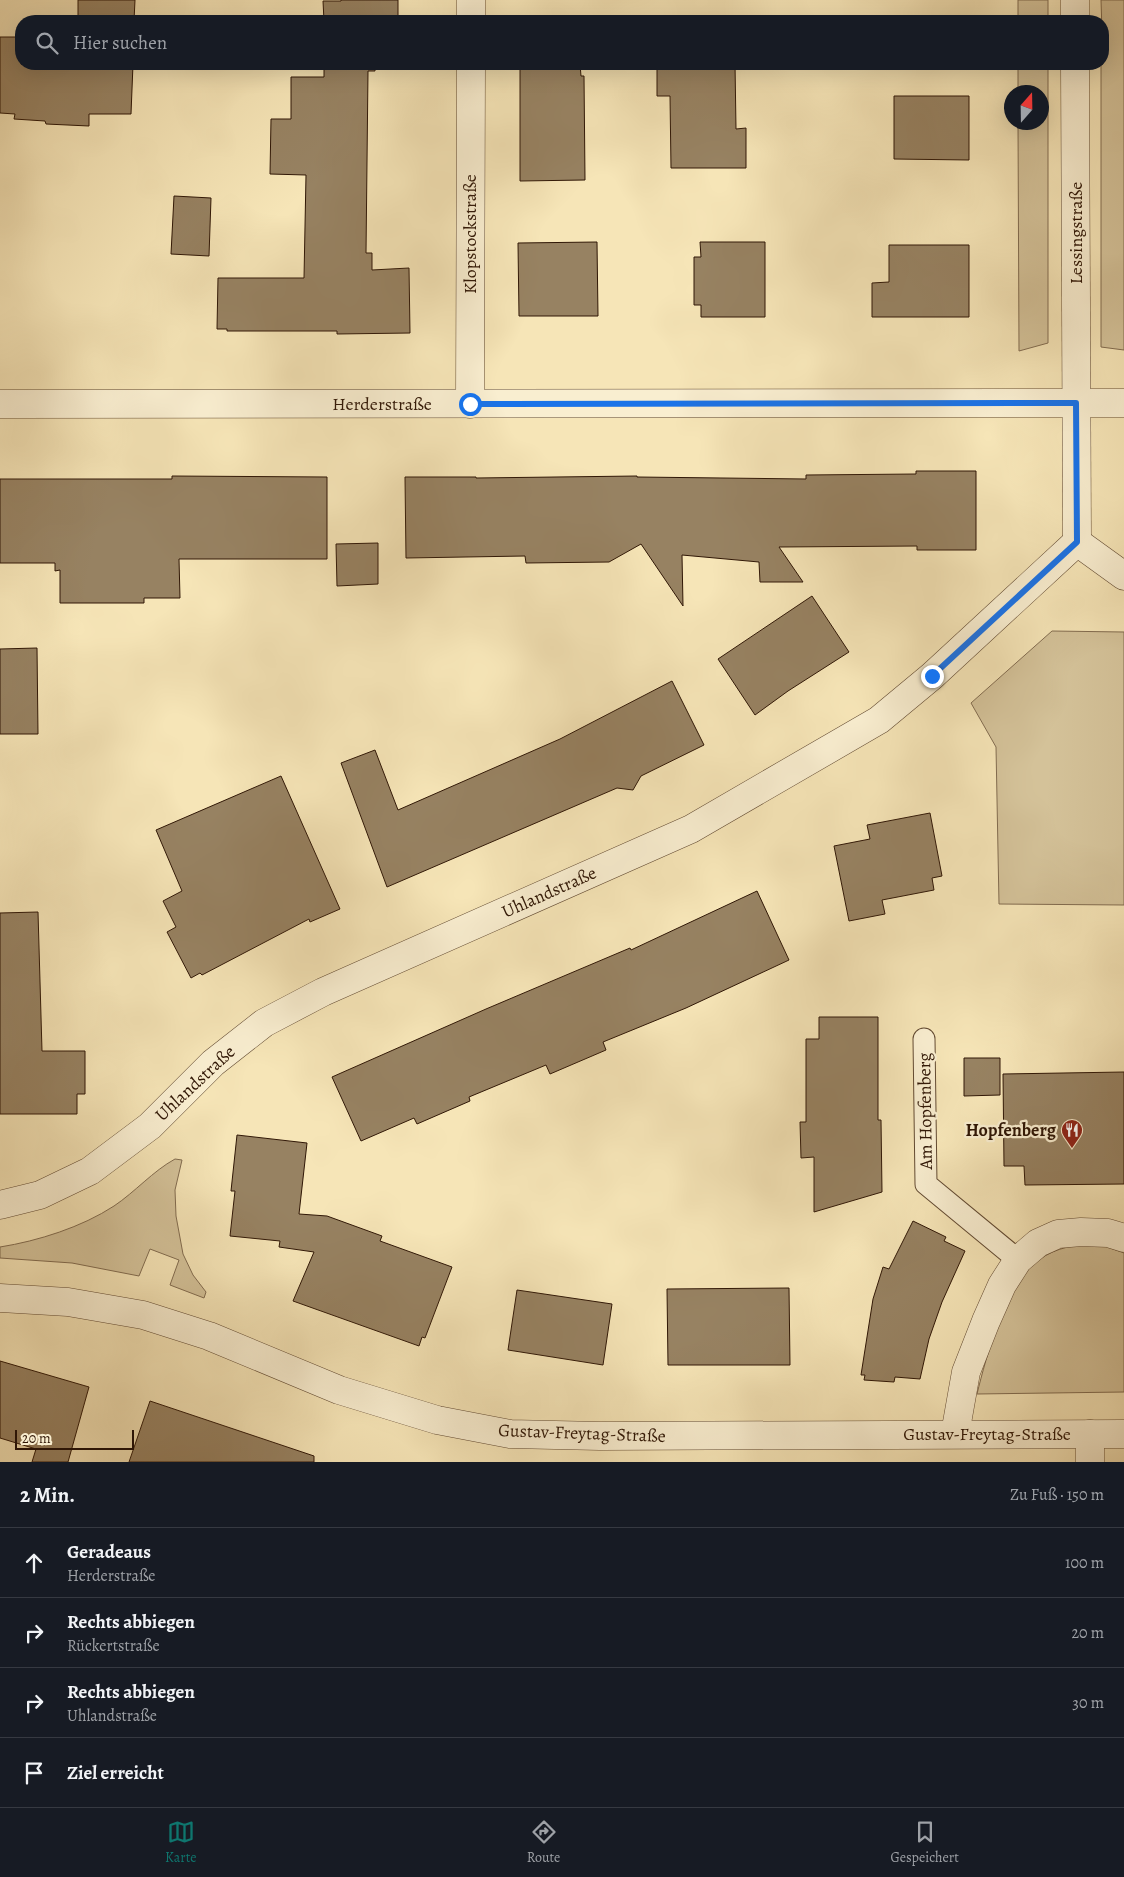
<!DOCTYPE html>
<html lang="de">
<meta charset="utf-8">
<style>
body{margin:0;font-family:Alegreya,serif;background:#242831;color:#f1f3f6}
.compass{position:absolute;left:1004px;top:85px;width:45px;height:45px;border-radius:50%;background:#171b24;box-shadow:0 5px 20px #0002;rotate:20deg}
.scale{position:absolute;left:15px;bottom:12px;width:119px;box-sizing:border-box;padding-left:5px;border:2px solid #301706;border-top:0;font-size:14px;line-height:18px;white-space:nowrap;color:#301706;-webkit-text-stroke:4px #f9eed0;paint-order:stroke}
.stop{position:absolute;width:15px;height:15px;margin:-11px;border:4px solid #1a73e8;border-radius:50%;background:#fff}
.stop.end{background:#1a73e8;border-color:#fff;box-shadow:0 1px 5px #0008}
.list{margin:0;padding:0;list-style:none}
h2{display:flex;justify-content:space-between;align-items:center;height:65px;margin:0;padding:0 20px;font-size:21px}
h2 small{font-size:16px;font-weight:400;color:#9ea1a6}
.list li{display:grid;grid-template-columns:32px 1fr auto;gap:15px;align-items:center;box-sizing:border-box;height:70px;padding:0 20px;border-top:1px solid #363941}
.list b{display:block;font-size:19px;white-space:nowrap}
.list p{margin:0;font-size:16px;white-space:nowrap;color:#9ea1a6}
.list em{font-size:16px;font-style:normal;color:#9ea1a6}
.icon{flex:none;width:28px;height:28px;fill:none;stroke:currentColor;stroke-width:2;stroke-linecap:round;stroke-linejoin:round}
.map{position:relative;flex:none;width:1124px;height:1462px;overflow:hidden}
.search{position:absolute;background:#171b24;box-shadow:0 5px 20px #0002;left:15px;right:15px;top:15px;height:55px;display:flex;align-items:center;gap:12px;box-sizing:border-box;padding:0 18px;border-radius:20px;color:#9ea1a6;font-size:19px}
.sheet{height:345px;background:#171b24}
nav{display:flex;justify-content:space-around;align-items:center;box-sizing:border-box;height:70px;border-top:1px solid #363941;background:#171b24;font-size:14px;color:#9ea1a6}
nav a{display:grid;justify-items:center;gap:2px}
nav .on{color:#0f766e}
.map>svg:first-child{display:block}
.green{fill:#d4c299;stroke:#826c50}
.building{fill:#978262;stroke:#301706}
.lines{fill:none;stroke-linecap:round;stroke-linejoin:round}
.lane-casing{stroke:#624a32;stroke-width:23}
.street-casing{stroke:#624a32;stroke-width:29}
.lane{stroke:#f9eed0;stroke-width:21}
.street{stroke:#f9eed0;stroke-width:28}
.route{stroke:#1a73e8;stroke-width:6}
.labels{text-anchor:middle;stroke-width:4.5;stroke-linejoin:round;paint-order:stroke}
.street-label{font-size:18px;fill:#301706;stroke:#f9eed0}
.poi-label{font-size:18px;font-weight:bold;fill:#301706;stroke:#f9eed0;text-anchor:end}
</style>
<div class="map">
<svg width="1124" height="1462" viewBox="0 0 1124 1462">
<rect width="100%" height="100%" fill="#f6e5b7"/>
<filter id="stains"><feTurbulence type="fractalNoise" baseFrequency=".004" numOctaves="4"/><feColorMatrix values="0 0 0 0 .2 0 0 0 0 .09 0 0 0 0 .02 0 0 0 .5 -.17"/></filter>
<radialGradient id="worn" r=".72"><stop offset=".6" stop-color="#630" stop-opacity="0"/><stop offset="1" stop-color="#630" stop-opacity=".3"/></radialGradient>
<g class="green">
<rect x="1018" y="0" width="30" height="21"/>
<path d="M 1101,0 L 1124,0 L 1124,350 L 1101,347 L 1101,64 L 1103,64 Z"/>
<path d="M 1018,64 L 1048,64 L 1048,343 L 1019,351 L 1018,123 L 1042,122 L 1042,92 L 1018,92 Z"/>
<path d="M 1052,631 L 1124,632 L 1124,905 L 999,904 L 996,747 L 971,703 Z"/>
<path d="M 175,1159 L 182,1160 L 175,1190 L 176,1216 L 183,1254 L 193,1275 L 206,1292 L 204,1298 L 170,1285 L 179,1260 L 150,1249 L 139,1276 L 72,1263 L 0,1258 L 0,1247 C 38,1241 82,1227 114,1206 C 135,1192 153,1171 175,1159 Z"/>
<path d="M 1097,1243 L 1124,1253 L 1124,1392 L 977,1394 C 986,1357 1006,1283 1039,1260 C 1056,1247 1076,1245 1097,1243 Z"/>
</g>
<g class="building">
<path d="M 78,0 L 135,0 L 134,21 L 78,21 Z"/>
<path d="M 341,0 L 398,0 L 398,21 L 324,21 L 323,1 L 341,1 Z"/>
<path d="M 0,37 L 21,37 L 21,64 L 133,64 L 131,114 L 89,114 L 89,126 L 46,124 L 45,121 L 14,119 L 15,114 L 0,113 Z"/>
<path d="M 324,64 L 398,64 L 398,69 L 375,69 L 375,71 L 368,71 L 366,253 L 372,253 L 372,270 L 409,268 L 410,333 L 337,334 L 337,331 L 227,331 L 227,329 L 217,329 L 218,278 L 304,278 L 306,175 L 270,174 L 271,119 L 291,119 L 291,77 L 324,77 Z"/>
<path d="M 520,64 L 580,64 L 581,76 L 584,76 L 585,180 L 520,181 Z"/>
<path d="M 657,64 L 735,64 L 736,129 L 746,128 L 746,168 L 671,168 L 670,96 L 657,96 Z"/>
<path d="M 894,96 L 969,96 L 969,160 L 894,159 Z"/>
<path d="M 174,196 L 211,198 L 209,256 L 171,254 Z"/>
<path d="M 597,242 L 598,316 L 519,316 L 518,243 Z"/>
<path d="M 700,242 L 765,242 L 765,317 L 701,317 L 701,305 L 694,305 L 694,257 L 701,257 Z"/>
<path d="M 889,245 L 969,245 L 969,317 L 872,317 L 872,283 L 889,282 Z"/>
<path d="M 916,471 L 976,471 L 976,550 L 917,550 L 917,546 L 779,547 L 803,582 L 760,582 L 759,562 L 682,555 L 683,606 L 641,544 L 609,562 L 526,563 L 525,556 L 406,558 L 405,477 L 476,477 L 476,478 L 637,476 L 637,477 L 806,479 L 806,475 L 916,474 Z"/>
<path d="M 172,476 L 327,477 L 327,559 L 179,559 L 180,598 L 144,598 L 144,603 L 60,603 L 60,570 L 55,571 L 55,563 L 0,563 L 0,479 L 172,479 Z"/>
<path d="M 378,543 L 378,584 L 337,586 L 336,544 Z"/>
<path d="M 812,596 L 849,652 L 788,691 L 755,715 L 718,659 Z"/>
<path d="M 37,648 L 38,734 L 0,734 L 0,649 Z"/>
<path d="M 672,681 L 704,745 L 641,776 L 633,790 L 617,788 L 387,887 L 341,763 L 375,750 L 398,810 L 560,739 Z"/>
<path d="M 281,776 L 340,909 L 310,922 L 309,919 L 202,975 L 200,973 L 191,978 L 167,932 L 176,927 L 163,901 L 182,891 L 156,830 Z"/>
<path d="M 930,813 L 942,876 L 932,878 L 934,890 L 882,900 L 885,914 L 849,921 L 834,846 L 870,839 L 867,825 Z"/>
<path d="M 757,891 L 789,960 L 686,1008 L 603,1042 L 606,1050 L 550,1074 L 546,1065 L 469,1097 L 470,1101 L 417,1124 L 414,1118 L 361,1141 L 332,1077 L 486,1009 L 630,948 L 631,950 Z"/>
<path d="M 38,912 L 42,1051 L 85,1051 L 85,1094 L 77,1094 L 77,1114 L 0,1114 L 0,913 Z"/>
<path d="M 819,1017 L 878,1017 L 878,1120 L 881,1120 L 882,1192 L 814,1212 L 814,1157 L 801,1158 L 800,1122 L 806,1122 L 806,1039 L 819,1039 Z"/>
<path d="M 964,1058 L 1000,1058 L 1000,1095 L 964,1096 Z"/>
<path d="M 1124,1072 L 1124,1184 L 1025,1185 L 1024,1166 L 1004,1166 L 1003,1074 Z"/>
<path d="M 237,1135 L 307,1143 L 299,1214 L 327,1216 L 382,1236 L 380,1241 L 452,1267 L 425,1338 L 422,1337 L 419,1346 L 293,1301 L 314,1252 L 279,1247 L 280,1241 L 230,1236 L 235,1191 L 231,1191 Z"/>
<path d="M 913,1221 L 946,1237 L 944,1241 L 965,1251 L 942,1302 L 929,1339 L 920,1379 L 895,1377 L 894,1382 L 864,1380 L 865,1375 L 861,1375 L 873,1299 L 883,1267 L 889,1269 Z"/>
<path d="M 789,1288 L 790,1365 L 668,1365 L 667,1289 Z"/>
<path d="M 517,1290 L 612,1304 L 603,1365 L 508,1350 Z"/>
<path d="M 0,1361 L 89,1387 L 68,1462 L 32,1462 L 36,1449 L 0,1438 Z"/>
<path d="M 150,1401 L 314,1456 L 314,1462 L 129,1462 Z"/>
</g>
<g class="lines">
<g class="lane-casing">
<path id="lane" d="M 924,1039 L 926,1184 L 1018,1260"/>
</g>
<g class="street-casing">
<g id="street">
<path d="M 1075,0 L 1075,21"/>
<path d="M 471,21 L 471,0"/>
<path d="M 1075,64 L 1077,542"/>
<path d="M 0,404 L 1124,403"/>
<path d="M 470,404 L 471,64"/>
<path d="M 1077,542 L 1124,576"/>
<path d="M 0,1205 L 40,1195 L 90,1171 L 150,1126 L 213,1063 L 264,1023 L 323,992 L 691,829 L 879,720 L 932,676 L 1077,542"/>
<path d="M 0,1298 L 68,1302 L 143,1315 L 209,1336 L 339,1390 L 437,1420 L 510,1434 L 600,1436 L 1124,1434"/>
<path d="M 955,1434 L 966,1372 L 986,1321 L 1002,1285 L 1018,1260 L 1038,1243 L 1058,1234 L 1081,1232 L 1108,1233 L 1124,1238"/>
<path d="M 1090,1462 L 1090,1434"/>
</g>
</g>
<use href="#lane" class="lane"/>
<use href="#street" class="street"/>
</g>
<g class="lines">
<path class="route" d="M 470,404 L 1076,403 L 1077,542 L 932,676"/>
</g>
<defs>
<g id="restaurant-pin" transform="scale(1.125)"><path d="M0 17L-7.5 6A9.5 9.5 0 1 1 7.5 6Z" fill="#8f2418" stroke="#f9eed0"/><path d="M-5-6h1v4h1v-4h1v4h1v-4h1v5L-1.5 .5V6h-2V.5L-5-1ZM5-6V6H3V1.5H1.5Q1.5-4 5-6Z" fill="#fff"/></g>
</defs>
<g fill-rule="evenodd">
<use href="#restaurant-pin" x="1072" y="1130"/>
</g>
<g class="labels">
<g class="street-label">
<text transform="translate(1076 233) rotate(-90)" y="6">Lessingstraße</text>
<text transform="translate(470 234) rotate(-90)" y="6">Klopstockstraße</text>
<text x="382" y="410">Herderstraße</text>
<text transform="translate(549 892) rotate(-24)" y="6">Uhlandstraße</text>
<text transform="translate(195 1083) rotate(-43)" y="6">Uhlandstraße</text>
<text transform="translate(925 1111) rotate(-91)" y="6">Am Hopfenberg</text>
<text transform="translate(582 1433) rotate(2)" y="6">Gustav-Freytag-Straße</text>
<text x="987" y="1440">Gustav-Freytag-Straße</text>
</g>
<g class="poi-label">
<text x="1056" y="1136">Hopfenberg</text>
</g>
</g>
<rect width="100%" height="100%" filter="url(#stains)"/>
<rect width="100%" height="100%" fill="url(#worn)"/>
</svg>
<svg class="compass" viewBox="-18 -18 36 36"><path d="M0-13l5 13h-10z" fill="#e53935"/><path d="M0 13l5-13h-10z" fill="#9ea1a6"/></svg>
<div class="scale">20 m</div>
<div class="stop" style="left:470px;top:404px"></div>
<div class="stop end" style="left:932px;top:676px"></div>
<div class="search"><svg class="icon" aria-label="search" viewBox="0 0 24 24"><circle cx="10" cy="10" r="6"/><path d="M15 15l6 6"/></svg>Hier suchen</div>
</div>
<section class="sheet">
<h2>2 Min.<small>Zu Fuß · 150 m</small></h2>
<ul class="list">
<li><svg class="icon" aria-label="ahead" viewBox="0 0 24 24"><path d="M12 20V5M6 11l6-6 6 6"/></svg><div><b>Geradeaus</b><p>Herderstraße</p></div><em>100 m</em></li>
<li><svg class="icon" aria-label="right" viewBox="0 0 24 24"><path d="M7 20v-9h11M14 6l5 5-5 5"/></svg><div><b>Rechts abbiegen</b><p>Rückertstraße</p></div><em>20 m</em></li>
<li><svg class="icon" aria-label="right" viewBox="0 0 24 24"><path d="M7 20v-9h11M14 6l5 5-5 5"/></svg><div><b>Rechts abbiegen</b><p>Uhlandstraße</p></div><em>30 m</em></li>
<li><svg class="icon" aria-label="arrive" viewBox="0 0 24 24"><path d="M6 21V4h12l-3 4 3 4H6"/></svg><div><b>Ziel erreicht</b></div></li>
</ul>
</section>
<nav>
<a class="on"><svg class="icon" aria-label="map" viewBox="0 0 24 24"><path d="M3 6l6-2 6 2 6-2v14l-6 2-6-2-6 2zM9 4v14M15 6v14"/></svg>Karte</a>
<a><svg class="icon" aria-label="directions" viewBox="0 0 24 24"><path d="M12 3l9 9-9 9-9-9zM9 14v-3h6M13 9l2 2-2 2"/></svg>Route</a>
<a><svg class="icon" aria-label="saved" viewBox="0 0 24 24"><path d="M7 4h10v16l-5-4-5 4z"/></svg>Gespeichert</a>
</nav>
